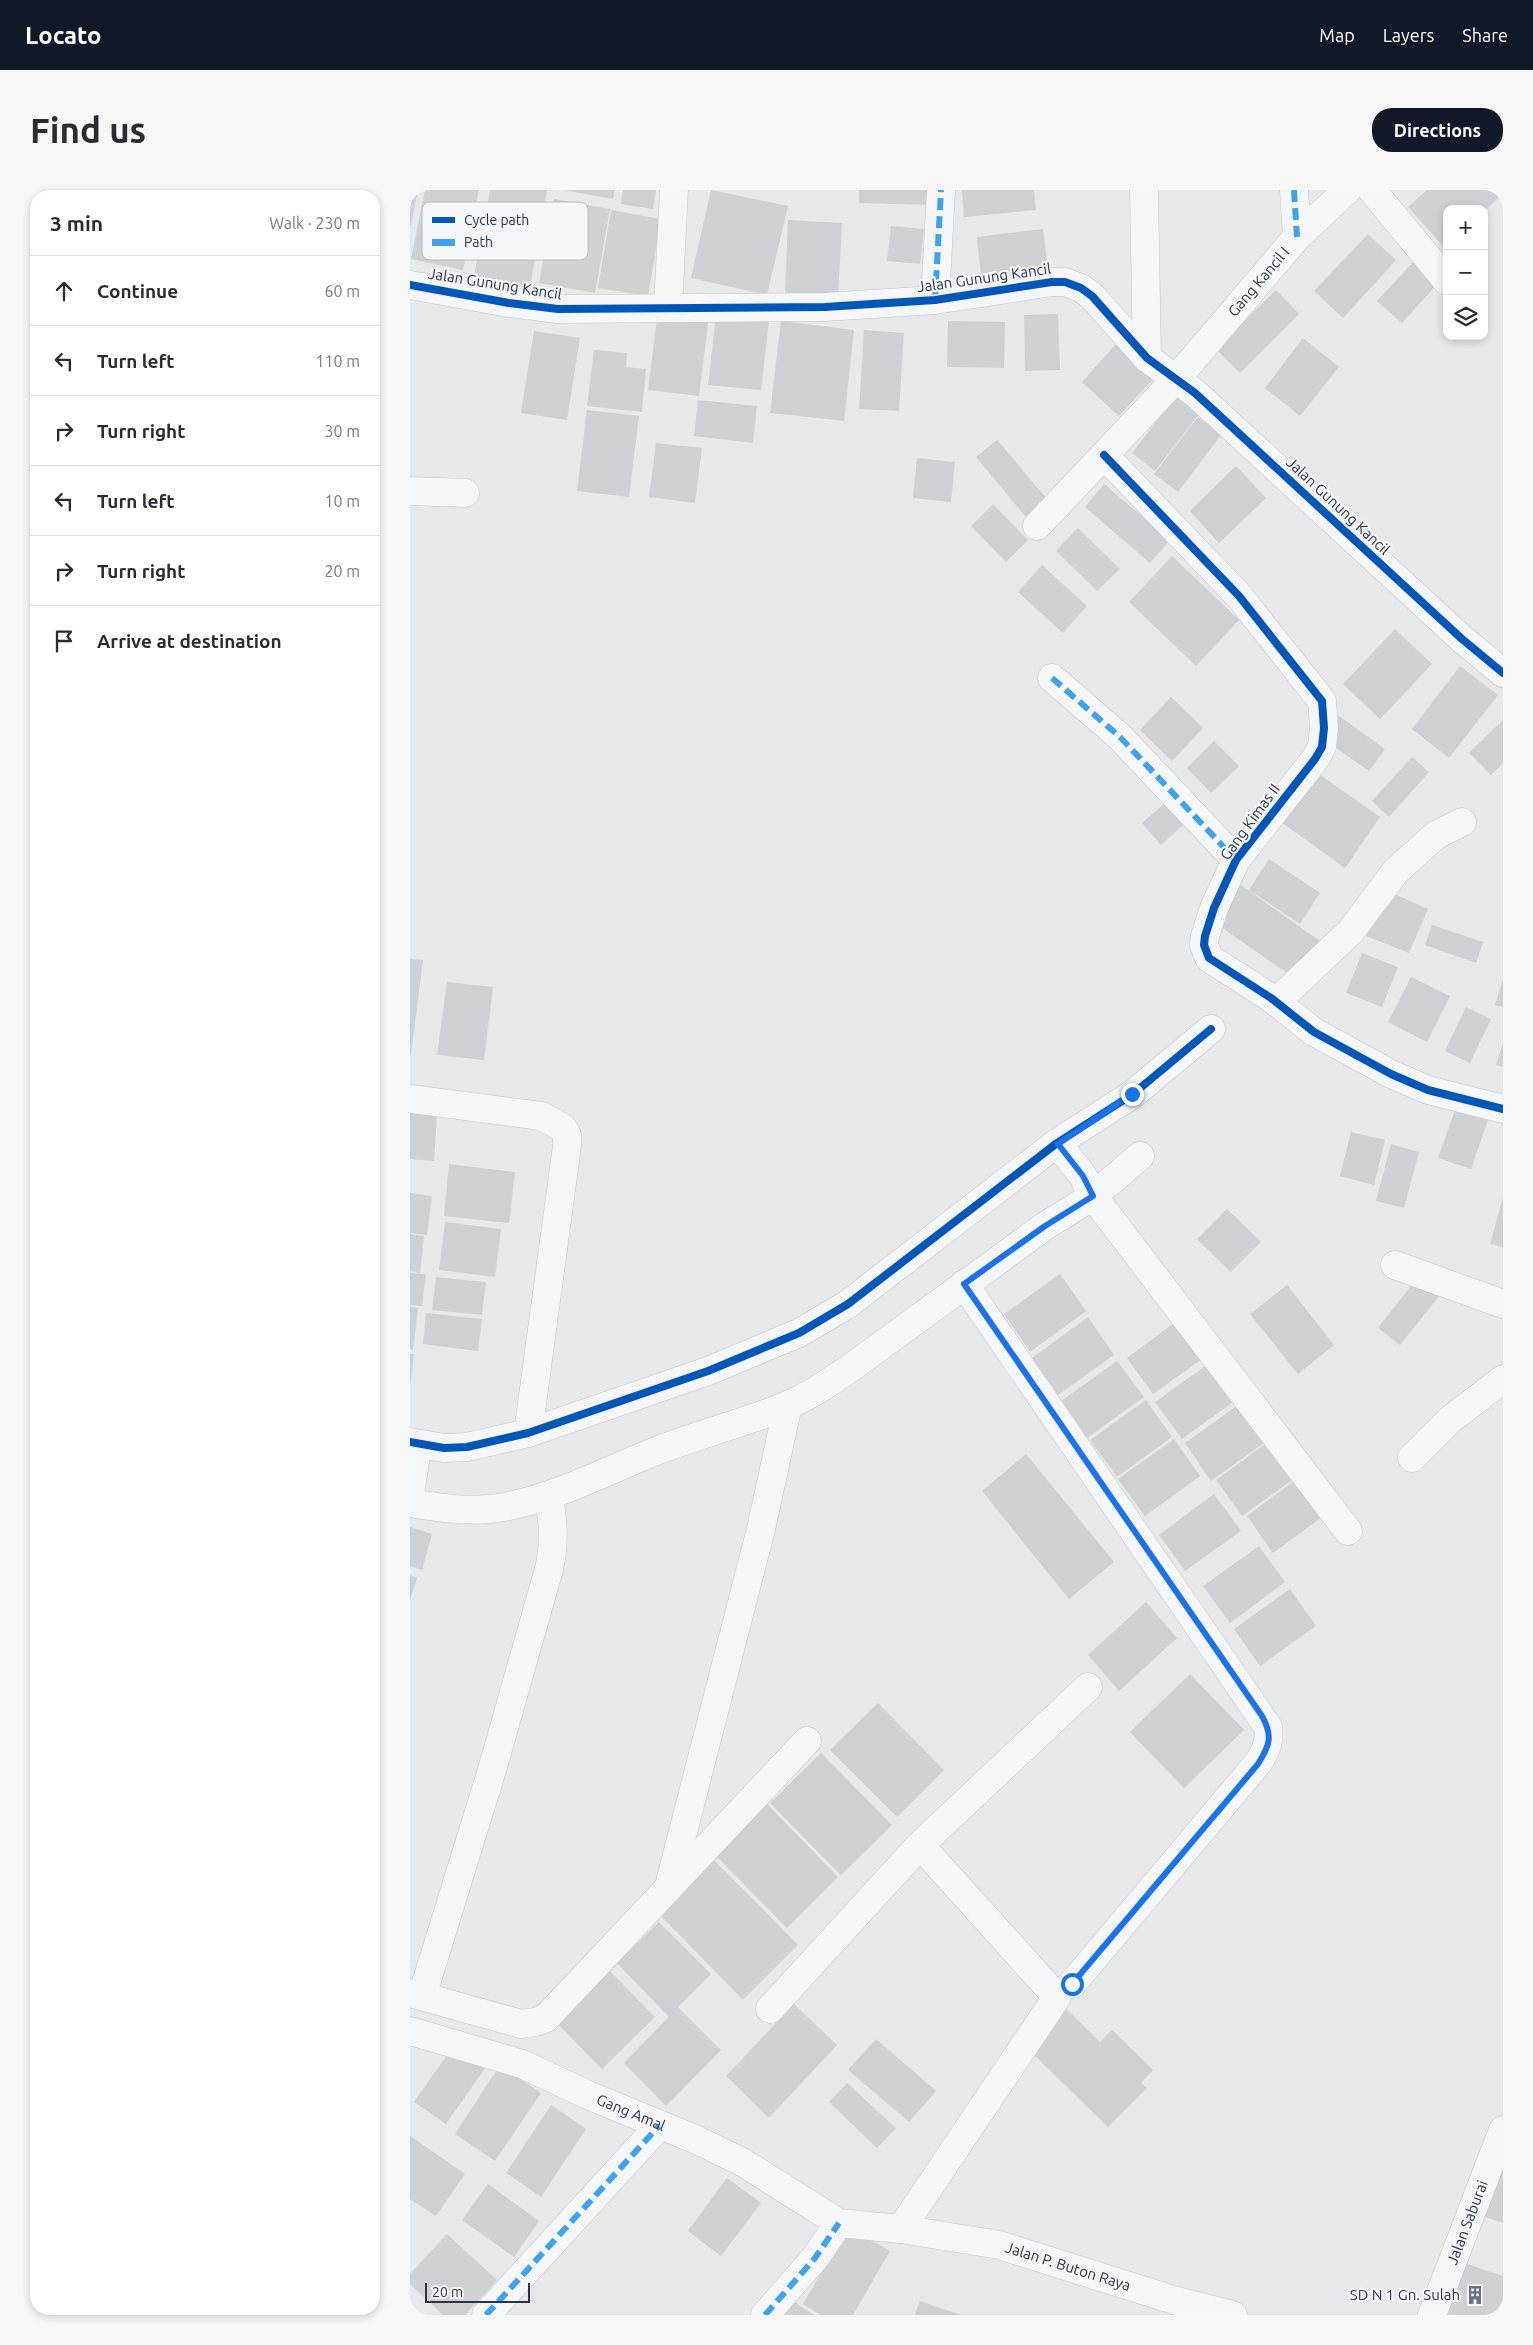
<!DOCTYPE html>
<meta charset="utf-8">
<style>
body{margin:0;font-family:Ubuntu,sans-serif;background:#f7f7f7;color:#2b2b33}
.controls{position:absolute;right:15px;top:15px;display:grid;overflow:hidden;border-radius:10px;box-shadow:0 2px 8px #0003}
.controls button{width:45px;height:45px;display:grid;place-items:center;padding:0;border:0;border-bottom:1px solid #e1e1e2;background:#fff;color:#2b2b33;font:25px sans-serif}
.scale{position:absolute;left:15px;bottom:12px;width:105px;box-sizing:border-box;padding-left:5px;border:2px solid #2b3445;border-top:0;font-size:14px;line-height:18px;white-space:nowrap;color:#2b3445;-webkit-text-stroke:4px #f4f6f9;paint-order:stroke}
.stop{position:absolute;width:15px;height:15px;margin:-11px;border:4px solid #1a73e8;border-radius:50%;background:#fff}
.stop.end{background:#1a73e8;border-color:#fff;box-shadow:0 1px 5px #0008}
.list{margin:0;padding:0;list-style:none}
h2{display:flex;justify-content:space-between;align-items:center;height:65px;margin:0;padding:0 20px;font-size:21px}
h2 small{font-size:16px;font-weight:400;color:#7c7c81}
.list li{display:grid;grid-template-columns:32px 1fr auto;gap:15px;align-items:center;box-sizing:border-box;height:70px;padding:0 20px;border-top:1px solid #e1e1e2}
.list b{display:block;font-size:19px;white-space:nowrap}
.list em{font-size:16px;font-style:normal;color:#7c7c81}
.icon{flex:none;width:28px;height:28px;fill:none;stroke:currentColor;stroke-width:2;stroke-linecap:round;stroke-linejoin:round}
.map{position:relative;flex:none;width:1093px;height:2125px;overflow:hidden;border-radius:20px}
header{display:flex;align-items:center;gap:30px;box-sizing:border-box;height:70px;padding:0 25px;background:#111827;color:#fff}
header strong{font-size:24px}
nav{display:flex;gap:28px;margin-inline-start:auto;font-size:18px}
.intro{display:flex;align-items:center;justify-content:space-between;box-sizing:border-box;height:120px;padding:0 30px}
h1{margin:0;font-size:35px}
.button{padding:12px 22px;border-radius:20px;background:#111827;color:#fff;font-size:18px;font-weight:700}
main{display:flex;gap:30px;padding:0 30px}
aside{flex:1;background:#fff;border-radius:20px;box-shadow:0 2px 8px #0003}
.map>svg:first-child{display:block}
.building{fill:#ced0d3}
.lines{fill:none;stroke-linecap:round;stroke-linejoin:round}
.minor-casing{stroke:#c4c6c8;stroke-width:29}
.minor{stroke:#f5f6f7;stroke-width:28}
.quiet{stroke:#3ea3ec;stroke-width:6;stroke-dasharray:12 6;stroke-linecap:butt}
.cycleway-casing{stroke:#f4f6f9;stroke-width:11}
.cycleway{stroke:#0057b8;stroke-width:8}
.route{stroke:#1a73e8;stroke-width:6}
.labels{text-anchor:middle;stroke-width:4.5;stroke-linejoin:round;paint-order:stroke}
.street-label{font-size:15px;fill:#2b3445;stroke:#f4f6f9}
.poi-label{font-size:15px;fill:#2b3445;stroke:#f4f6f9;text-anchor:end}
.key{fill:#f4f6f9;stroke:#b8bcc3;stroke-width:1}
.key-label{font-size:14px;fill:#2b3445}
</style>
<header>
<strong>Locato</strong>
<nav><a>Map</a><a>Layers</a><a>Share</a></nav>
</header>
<div class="intro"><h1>Find us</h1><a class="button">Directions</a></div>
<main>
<aside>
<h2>3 min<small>Walk · 230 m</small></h2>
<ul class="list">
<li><svg class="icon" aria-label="ahead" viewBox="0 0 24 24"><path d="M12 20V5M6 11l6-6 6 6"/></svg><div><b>Continue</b></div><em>60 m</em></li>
<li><svg class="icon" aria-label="left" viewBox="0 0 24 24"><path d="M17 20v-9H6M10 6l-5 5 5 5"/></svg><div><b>Turn left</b></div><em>110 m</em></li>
<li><svg class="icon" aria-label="right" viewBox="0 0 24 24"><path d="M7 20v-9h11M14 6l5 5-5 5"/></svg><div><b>Turn right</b></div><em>30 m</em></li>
<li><svg class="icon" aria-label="left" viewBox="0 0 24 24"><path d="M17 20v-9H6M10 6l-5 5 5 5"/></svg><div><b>Turn left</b></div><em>10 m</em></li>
<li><svg class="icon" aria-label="right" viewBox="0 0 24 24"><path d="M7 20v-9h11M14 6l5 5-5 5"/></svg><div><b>Turn right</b></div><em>20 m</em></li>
<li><svg class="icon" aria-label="arrive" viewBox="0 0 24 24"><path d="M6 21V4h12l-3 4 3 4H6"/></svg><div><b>Arrive at destination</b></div></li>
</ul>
</aside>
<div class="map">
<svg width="1093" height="2125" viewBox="0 0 1093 2125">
<rect width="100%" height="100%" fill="#e6e8ea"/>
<g class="building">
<path d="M 0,0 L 8,0 L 1,35 L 0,35 Z"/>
<path d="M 15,0 L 69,0 L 53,80 L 1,69 Z"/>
<path d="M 80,0 L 137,0 L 120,97 L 64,86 Z"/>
<path d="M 153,0 L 205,0 L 203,9 Z"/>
<path d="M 213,0 L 246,0 L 243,19 L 211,14 Z"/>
<path d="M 301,0 L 378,16 L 357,105 L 281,88 Z"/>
<path d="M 449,0 L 525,0 L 524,15 L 449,13 Z"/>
<path d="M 552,0 L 624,0 L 626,20 L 554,27 Z"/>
<path d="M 1017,0 L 1093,0 L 1093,4 L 1074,21 L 1074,19 L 1037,19 L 1037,54 L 1034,57 L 998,17 Z"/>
<path d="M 144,9 L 200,19 L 185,103 L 129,93 Z"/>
<path d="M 201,20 L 251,29 L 238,106 L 188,98 Z"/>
<path d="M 378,30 L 432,33 L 428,108 L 375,106 Z"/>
<path d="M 481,36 L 514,39 L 510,74 L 477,71 Z"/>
<path d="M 633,39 L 638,78 L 571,86 L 567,47 Z"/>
<path d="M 958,44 L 986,70 L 933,128 L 904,101 Z"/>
<path d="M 1006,69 L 1030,91 L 992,133 L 967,111 Z"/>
<path d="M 866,100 L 889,124 L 830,183 L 806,159 Z"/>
<path d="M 248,120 L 299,126 L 289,206 L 238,200 Z"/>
<path d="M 648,124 L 650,180 L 615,181 L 614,125 Z"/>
<path d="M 306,125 L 359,131 L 351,200 L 298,195 Z"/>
<path d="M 371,131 L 444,140 L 434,231 L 360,223 Z"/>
<path d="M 538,131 L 595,132 L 594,178 L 537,177 Z"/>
<path d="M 454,140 L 494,143 L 489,221 L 449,219 Z"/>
<path d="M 124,141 L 170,148 L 157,230 L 111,223 Z"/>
<path d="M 893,148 L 929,177 L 890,226 L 855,198 Z"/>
<path d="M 706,154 L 743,189 L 709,226 L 672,192 Z"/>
<path d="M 184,160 L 217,163 L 216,177 L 236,179 L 232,222 L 177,216 Z"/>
<path d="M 765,207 L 789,224 L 745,281 L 722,263 Z"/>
<path d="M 288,210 L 347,216 L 343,253 L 284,246 Z"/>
<path d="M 177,220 L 229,226 L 219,307 L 167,301 Z"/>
<path d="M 788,227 L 811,245 L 768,302 L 744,284 Z"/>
<path d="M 587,250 L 637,309 L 616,327 L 566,267 Z"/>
<path d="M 246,253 L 292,258 L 285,313 L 239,307 Z"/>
<path d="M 507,268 L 545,272 L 541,312 L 503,308 Z"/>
<path d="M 826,276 L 856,308 L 809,353 L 780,321 Z"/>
<path d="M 694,294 L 760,350 L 740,373 L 675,317 Z"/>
<path d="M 583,314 L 618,350 L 596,372 L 561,336 Z"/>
<path d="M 668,338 L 710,379 L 687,401 L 646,361 Z"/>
<path d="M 762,366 L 829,430 L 786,476 L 719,412 Z"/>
<path d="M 632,375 L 677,416 L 653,443 L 608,402 Z"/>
<path d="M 985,439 L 1022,474 L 970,529 L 933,494 Z"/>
<path d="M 1050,476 L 1088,505 L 1039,568 L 1002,539 Z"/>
<path d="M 761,507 L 793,538 L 762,571 L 730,540 Z"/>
<path d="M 929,526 L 975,559 L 959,581 L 913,549 Z"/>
<path d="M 1093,530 L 1093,573 L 1081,585 L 1059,563 Z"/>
<path d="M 804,551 L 829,576 L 801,603 L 777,578 Z"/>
<path d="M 1002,567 L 1019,582 L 979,627 L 962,611 Z"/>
<path d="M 906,582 L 970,627 L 935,678 L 871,632 Z"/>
<path d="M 762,607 L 781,628 L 751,655 L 732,633 Z"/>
<path d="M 859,669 L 910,703 L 890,734 L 839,700 Z"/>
<path d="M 828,693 L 910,751 L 884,788 L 801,730 Z"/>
<path d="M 975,700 L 1018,719 L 999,763 L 956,746 Z"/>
<path d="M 1022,735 L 1073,752 L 1066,773 L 1015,755 Z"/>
<path d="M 952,763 L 988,777 L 972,817 L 936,803 Z"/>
<path d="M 0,769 L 13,770 L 1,865 L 0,865 Z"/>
<path d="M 1001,787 L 1040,806 L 1017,852 L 978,832 Z"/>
<path d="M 1093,789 L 1093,817 L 1085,815 Z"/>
<path d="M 37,792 L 83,797 L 74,870 L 27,865 Z"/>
<path d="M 1056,817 L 1081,829 L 1060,873 L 1035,861 Z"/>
<path d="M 1093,852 L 1093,877 L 1086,875 Z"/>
<path d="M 1048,912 L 1080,924 L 1061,979 L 1028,968 Z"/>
<path d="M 0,921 L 27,923 L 24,971 L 0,969 Z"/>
<path d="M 941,942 L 975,950 L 964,995 L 930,986 Z"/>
<path d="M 981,954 L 1009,962 L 994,1018 L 966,1011 Z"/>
<path d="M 39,974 L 105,982 L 99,1033 L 34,1026 Z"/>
<path d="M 0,1003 L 22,1006 L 17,1045 L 0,1043 Z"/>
<path d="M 1093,1007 L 1093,1057 L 1080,1054 Z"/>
<path d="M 817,1019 L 851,1052 L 821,1082 L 787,1049 Z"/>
<path d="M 35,1032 L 91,1039 L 85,1087 L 29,1080 Z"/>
<path d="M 0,1044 L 14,1046 L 10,1083 L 0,1081 Z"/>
<path d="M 0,1083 L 16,1084 L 12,1116 L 0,1115 Z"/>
<path d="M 650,1084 L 676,1121 L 620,1162 L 594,1124 Z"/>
<path d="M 26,1087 L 76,1092 L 72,1125 L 22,1120 Z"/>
<path d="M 1008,1087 L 1030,1105 L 990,1155 L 968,1138 Z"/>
<path d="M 877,1095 L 924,1155 L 888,1184 L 840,1124 Z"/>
<path d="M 0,1117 L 8,1118 L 3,1160 L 0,1159 Z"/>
<path d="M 16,1123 L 72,1129 L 68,1161 L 13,1154 Z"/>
<path d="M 678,1127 L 704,1165 L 648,1205 L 622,1168 Z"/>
<path d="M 772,1127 L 799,1164 L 743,1204 L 717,1168 Z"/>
<path d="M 0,1164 L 4,1164 L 1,1190 L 0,1190 Z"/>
<path d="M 707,1171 L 734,1207 L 677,1248 L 651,1211 Z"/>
<path d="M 801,1172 L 827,1209 L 772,1249 L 745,1212 Z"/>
<path d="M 736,1210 L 762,1247 L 707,1287 L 680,1250 Z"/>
<path d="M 831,1213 L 858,1250 L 801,1291 L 775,1253 Z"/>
<path d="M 764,1249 L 790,1286 L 735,1326 L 708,1289 Z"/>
<path d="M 862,1249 L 888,1286 L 832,1326 L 806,1290 Z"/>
<path d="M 616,1264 L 704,1372 L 659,1409 L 572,1301 Z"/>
<path d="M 892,1285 L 919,1322 L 863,1363 L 837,1326 Z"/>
<path d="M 804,1304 L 831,1341 L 775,1381 L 749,1345 Z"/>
<path d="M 0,1337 L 22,1344 L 12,1380 L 0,1376 Z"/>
<path d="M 849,1356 L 875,1392 L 820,1433 L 793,1396 Z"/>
<path d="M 0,1385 L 7,1388 L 0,1410 Z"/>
<path d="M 880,1399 L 906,1436 L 850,1476 L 824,1439 Z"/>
<path d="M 736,1412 L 767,1448 L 709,1501 L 678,1465 Z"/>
<path d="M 780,1484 L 834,1540 L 774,1598 L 720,1542 Z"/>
<path d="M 468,1513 L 534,1580 L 487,1627 L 420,1560 Z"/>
<path d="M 411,1563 L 482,1635 L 431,1685 L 360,1613 Z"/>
<path d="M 356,1613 L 428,1687 L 377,1738 L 304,1664 Z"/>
<path d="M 302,1668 L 388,1755 L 333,1810 L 248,1723 Z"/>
<path d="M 249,1732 L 301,1784 L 268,1817 L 311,1860 L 256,1916 L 214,1873 L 259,1827 L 207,1773 Z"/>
<path d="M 200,1781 L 245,1827 L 192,1879 L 148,1834 Z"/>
<path d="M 384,1814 L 427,1855 L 359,1928 L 316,1886 Z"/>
<path d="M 653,1816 L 690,1852 L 702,1840 L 743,1880 L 731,1893 L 737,1898 L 698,1937 L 615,1856 Z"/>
<path d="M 466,1849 L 526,1901 L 499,1932 L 438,1880 Z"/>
<path d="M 44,1855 L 76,1877 L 36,1934 L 4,1912 Z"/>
<path d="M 90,1875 L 131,1903 L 85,1971 L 45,1944 Z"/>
<path d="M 437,1893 L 486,1938 L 467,1958 L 419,1912 Z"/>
<path d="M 141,1915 L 176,1939 L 131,2007 L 96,1983 Z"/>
<path d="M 0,1946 L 55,1984 L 26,2026 L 0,2009 Z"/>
<path d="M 1093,1975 L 1093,2033 L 1067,2024 Z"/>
<path d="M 317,1988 L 351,2013 L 311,2066 L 278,2041 Z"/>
<path d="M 78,1994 L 129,2031 L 104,2067 L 52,2030 Z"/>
<path d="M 438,2037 L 480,2061 L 443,2125 L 411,2125 L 393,2114 Z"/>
<path d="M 37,2044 L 87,2090 L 55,2125 L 33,2125 L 0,2094 L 0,2084 Z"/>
<path d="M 1048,2071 L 1093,2086 L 1093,2125 L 1030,2125 Z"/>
<path d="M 376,2106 L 404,2125 L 364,2125 Z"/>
<path d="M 510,2111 L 551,2125 L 505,2125 Z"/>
</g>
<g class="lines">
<g class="minor-casing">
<g id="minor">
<path d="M 734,0 L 737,168"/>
<path d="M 884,0 L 887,47"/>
<path d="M 962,0 L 1037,91"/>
<path d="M 0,95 L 99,113 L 148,119 L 415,117 L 525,110 L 642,92 L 655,92 L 671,98 L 682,106 L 737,168 L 785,203 L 1052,449 L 1093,483"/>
<path d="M 525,110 L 531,0"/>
<path d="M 258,118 L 264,0"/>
<path d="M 694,265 L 829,406 L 912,511 L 914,538 L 912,557 L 905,569 L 826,670 L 804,718 L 795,746 L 794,755 L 799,768 L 861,808 L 904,842 L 981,884 L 1018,900 L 1093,919"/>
<path d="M 0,301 L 55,303"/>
<path id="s1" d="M 627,336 L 767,188 L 887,47 L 937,0"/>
<path d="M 642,488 L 710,547 L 826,670"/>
<path d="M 866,812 L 941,741 L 986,681 L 1026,645 L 1052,632"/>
<path d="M 0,909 L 131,926 L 152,937 L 157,945 L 157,956 L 118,1243"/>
<path d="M 647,953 L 673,986 L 683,1006 L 938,1341"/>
<path d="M 985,1075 L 1093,1114"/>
<path d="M 554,1094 L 858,1537 C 860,1552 856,1561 848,1573 L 662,1794"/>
<path d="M 0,1252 L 34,1258 L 57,1257 L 118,1243 L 298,1181 L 389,1143 L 438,1114 L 647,953 L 723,904 L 801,839"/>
<path d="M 1002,1268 L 1041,1229 L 1093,1189"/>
<path d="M 0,1303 L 8,1254"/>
<path d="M 0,1313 C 31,1318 63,1323 94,1317 C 147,1307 196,1281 246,1261 C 289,1244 335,1233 378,1215 C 402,1205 425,1189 446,1174 L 635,1036 L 683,1006 L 730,966"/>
<path d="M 259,1696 L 351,1339 L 378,1215"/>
<path d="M 0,1803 L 111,1834 L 126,1832 L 136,1828 L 397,1551"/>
<path d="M 12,1806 L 82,1580 L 139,1379 C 145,1353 143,1331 139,1306"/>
<path d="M 360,1819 L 510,1655 L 678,1497"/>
<path id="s2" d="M 0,1841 L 112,1874 L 178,1905 L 287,1950 L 332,1972 L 429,2033 L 491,2039 L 589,2055 L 767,2111 L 823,2125"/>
<path d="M 491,2039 L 647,1807 L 510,1655"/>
<path d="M 76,2125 L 249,1936"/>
<path d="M 355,2125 L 405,2068 L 429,2033"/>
<path id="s3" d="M 1022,2125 L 1093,1940"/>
</g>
</g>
<use href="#minor" class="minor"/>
<g class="quiet">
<path d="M 884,0 L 887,47"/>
<path d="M 525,110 L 531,0"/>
<path d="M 642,488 L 710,547 L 826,670"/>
<path d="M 76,2125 L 249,1936"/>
<path d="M 355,2125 L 405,2068 L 429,2033"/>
</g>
<g class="cycleway-casing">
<g id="cycleway">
<path d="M 0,95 L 99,113 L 148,119 L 415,117 L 525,110 L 642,92 L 655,92 L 671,98 L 682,106 L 737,168 L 785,203 L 1052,449 L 1093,483"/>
<path d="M 694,265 L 829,406 L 912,511 L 914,538 L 912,557 L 905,569 L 826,670 L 804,718 L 795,746 L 794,755 L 799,768 L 861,808 L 904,842 L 981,884 L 1018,900 L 1093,919"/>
<path d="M 0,1252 L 34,1258 L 57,1257 L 118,1243 L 298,1181 L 389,1143 L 438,1114 L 647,953 L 723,904 L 801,839"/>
</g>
</g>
<use href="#cycleway" class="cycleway"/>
</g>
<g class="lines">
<path class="route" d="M 662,1794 L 848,1574 C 860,1555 863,1546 852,1526 L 554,1094 L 635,1036 L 683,1006 L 673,986 L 648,954 L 722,904"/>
</g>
<defs>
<g id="building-bare" transform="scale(1.5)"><path d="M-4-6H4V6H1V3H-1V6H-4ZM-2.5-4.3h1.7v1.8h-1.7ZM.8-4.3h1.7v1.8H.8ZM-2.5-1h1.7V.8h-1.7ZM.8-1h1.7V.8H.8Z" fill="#6c737f" stroke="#f4f6f9" stroke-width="2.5" paint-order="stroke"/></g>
</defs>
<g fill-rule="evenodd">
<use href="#building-bare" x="1065" y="2105"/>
</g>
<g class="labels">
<g class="street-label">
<text transform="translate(574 88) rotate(-8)" y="5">Jalan Gunung Kancil</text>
<text dy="5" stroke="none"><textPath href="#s1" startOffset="330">Gang Kancil I</textPath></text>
<text transform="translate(85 94) rotate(9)" y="5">Jalan Gunung Kancil</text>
<text transform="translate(928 316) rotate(43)" y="5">Jalan Gunung Kancil</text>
<text transform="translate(840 632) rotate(-54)" y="5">Gang Kimas II</text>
<text dy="5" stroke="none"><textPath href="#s2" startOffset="236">Gang Amal</textPath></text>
<text dy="5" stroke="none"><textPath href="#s3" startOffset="99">Jalan Saburai</textPath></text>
<text dy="5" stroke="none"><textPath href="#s2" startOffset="706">Jalan P. Buton Raya</textPath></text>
</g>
<g class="poi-label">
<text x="1050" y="2110">SD N 1 Gn. Sulah</text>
</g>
</g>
<rect x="12" y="12" width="166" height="58" rx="8" class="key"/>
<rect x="22" y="27" width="23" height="6" fill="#0057b8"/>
<rect x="22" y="49" width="23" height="7" fill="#3ea3ec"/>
<g class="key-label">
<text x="54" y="35">Cycle path</text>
<text x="54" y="57">Path</text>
</g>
</svg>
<div class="controls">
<button>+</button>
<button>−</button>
<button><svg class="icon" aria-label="layers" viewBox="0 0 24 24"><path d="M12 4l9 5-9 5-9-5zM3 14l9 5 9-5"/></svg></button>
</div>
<div class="scale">20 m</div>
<div class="stop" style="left:662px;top:1794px"></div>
<div class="stop end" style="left:722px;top:904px"></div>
</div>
</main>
